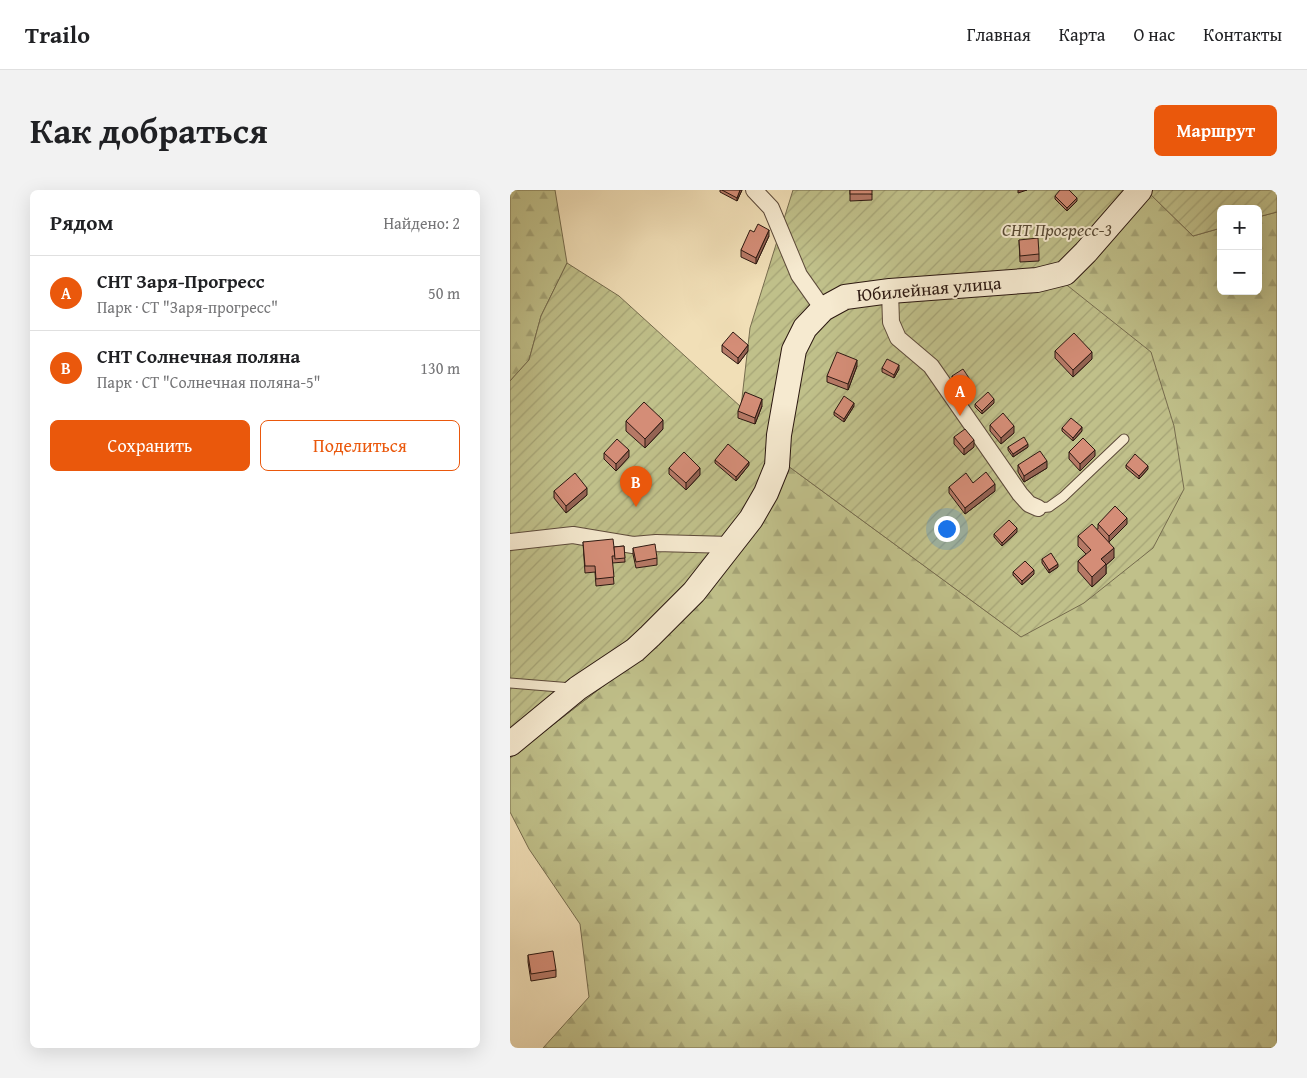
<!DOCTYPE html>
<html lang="ru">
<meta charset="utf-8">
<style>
body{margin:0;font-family:"Gentium Book Plus",serif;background:#f2f2f2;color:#202124}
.controls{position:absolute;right:15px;top:15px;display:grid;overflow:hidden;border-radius:8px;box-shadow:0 5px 20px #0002}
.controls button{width:45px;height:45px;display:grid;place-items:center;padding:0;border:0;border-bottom:1px solid #e0e0e0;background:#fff;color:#202124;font:25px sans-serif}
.you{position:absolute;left:436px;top:338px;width:18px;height:18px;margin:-12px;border:4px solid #fff;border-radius:50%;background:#1a73e8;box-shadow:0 0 0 8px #1a73e833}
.badge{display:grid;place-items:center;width:32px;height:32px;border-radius:50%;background:#ea580c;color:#fff;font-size:16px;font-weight:700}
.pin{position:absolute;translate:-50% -41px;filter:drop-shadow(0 1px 2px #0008)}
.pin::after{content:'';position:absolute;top:26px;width:18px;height:15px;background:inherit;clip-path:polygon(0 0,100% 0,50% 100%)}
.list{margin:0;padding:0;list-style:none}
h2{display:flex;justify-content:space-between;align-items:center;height:65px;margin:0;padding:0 20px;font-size:21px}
h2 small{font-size:16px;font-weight:400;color:#757577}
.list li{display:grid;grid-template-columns:32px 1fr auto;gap:15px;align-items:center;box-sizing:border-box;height:75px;padding:0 20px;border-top:1px solid #e0e0e0}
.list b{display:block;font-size:19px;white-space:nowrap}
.list p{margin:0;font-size:16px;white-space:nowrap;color:#757577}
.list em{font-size:16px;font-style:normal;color:#757577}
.actions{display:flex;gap:10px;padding:15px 20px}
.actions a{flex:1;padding:11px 0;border:1px solid #ea580c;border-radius:8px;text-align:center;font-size:18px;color:#ea580c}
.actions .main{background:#ea580c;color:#fff}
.map{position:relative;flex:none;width:767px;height:858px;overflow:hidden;border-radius:8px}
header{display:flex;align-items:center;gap:30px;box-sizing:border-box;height:70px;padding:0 25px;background:#fff;border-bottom:1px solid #e0e0e0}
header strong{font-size:24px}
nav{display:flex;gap:28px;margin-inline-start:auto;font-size:18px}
.intro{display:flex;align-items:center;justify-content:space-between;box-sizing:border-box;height:120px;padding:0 30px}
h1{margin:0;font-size:35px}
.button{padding:12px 22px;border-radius:8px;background:#ea580c;color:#fff;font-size:18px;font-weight:700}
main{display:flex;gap:30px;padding:0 30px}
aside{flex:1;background:#fff;border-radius:8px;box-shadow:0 5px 20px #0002}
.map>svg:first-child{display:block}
.forest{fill:url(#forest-firs);stroke:#766c4e}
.garden{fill:url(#garden-furrows);stroke:#766c4e}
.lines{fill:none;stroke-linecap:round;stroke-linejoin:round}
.lane-casing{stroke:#5d4a3a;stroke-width:11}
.street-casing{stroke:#5d4a3a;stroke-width:18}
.secondary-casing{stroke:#2c1811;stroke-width:26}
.lane{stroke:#f6ead0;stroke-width:9}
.street{stroke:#f6ead0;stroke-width:16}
.secondary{stroke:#f6ead0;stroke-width:24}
.wall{fill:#b67966;stroke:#2c1811}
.shaded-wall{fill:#946353;stroke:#2c1811}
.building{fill:#d48d77;stroke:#2c1811}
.labels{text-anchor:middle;stroke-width:4;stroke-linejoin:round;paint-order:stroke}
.park-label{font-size:18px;font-style:italic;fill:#584a35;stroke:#f6ead0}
.street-label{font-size:18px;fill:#2c1811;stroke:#f6ead0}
</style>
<header>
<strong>Trailo</strong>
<nav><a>Главная</a><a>Карта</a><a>О нас</a><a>Контакты</a></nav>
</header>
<div class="intro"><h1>Как добраться</h1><a class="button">Маршрут</a></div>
<main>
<aside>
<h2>Рядом<small>Найдено: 2</small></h2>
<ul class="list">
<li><span class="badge">A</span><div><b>СНТ Заря-Прогресс</b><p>Парк · СТ &quot;Заря-прогресс&quot;</p></div><em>50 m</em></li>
<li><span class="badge">B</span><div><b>СНТ Солнечная поляна</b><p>Парк · СТ &quot;Солнечная поляна-5&quot;</p></div><em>130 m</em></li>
</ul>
<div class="actions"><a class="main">Сохранить</a><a>Поделиться</a></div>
</aside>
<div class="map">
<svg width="767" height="858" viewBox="0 0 767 858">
<defs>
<pattern id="forest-firs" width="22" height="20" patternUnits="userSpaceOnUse" patternTransform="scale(1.25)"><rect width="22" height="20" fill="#c0c08a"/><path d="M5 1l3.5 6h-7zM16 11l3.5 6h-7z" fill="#a5a476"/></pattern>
<pattern id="garden-furrows" width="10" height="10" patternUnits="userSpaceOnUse" patternTransform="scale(1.25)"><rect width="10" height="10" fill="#c0c08a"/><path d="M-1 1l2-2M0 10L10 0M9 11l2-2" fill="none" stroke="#a5a476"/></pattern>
</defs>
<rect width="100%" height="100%" fill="#f1dfb7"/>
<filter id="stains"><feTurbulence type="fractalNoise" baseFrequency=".004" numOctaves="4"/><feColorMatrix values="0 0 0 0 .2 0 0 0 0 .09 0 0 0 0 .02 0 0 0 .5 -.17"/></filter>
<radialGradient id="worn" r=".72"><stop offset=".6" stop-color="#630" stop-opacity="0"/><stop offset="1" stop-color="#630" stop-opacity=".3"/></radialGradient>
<g class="forest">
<path d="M 0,0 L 45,0 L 57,73 L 31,126 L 19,170 L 0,191 Z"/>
<path d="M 637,1 L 683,46 L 711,38 L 711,101 L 748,101 L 748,27 L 767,22 L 767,858 L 33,858 L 79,807 L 70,734 L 19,659 L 0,622 L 0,568 L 141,459 L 274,273 L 510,446 L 553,92 Z"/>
</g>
<path class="garden" d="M 283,0 L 767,0 L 767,22 L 748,27 L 748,19 L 711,19 L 711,38 L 683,46 L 637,1 L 553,92 L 641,162 L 664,236 L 674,299 L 643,358 L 574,413 L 511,447 L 274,273 L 141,459 L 0,568 L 0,191 L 19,170 L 31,126 L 57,73 L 109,106 L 231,217 L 240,138 Z"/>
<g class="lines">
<g class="lane-casing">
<g id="lane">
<path d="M 528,318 L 539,317 L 553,307 L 614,249"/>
<path d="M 0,493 L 62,498"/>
</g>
</g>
<g class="street-casing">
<g id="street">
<path d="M 244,0 L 261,18 L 289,85 L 313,119"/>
<path d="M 380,101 L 381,132 L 388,148 L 421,176 L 510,304 L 519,314 L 528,318"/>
<path d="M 0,352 L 63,345 L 123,355 L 146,353 L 221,355"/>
</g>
</g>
<g class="secondary-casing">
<path id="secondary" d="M 0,554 L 68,498 L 125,460 L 140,446 L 184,402 L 241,329 L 256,303 L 267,276 L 269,245 L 284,160 L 295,138 L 313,119 L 335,107 L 380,101 L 527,90 L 555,83 L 576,62 L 630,0"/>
</g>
<use href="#lane" class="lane"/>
<use href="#street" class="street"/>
<use href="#secondary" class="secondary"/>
</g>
<g class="wall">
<path d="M 210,0 L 232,0 L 227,11 L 210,2 Z"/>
<path d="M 340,0 L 362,4 L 362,10 L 340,11 Z"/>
<path d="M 545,6 L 567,11 L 557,21 L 545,9 Z"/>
<path d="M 244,42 L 259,46 L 246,74 L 231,67 L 231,60 Z"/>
<path d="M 509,50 L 529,64 L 529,71 L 510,72 Z"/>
<path d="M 212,155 L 238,161 L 228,174 L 212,162 Z"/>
<path d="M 545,161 L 582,169 L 563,187 L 545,168 Z"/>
<path d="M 347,176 L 338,200 L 317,192 L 317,186 Z"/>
<path d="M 372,178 L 389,179 L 384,188 L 372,182 Z"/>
<path d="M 442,186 L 463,197 L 452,204 L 442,189 Z"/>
<path d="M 484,213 L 472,224 L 465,217 L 465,214 Z"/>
<path d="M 252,216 L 245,234 L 228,228 L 228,221 Z"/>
<path d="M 344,216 L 334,232 L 324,225 L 324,222 Z"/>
<path d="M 116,231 L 153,239 L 135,258 L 116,241 Z"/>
<path d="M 480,235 L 504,243 L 491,254 L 480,241 Z"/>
<path d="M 552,238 L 572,241 L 563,251 L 552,241 Z"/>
<path d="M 444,247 L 464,257 L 454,265 L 444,254 Z"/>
<path d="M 498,257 L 518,257 L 503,267 L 498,260 Z"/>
<path d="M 559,262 L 585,266 L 570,281 L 559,269 Z"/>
<path d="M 94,263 L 119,267 L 106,281 L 94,269 Z"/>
<path d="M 205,270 L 239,275 L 226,291 L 205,273 Z"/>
<path d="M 508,275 L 537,278 L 514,292 L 508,282 Z"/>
<path d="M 616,275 L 638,279 L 629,289 L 616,278 Z"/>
<path d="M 159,278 L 190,285 L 176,300 L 159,284 Z"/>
<path d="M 463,293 L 485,301 L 455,324 L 439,303 L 439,297 Z"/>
<path d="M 44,301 L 77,305 L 56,323 L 44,308 Z"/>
<path d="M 588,334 L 617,334 L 599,352 L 604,368 L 596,375 L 596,384 L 582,397 L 568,381 L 568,371 L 576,364 L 568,356 L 568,346 L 588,339 Z"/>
<path d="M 507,342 L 492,356 L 484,347 L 484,344 Z"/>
<path d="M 73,352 L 104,357 L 114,356 L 115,372 L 102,373 L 104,394 L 86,396 L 85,382 L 75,383 Z"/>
<path d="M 123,358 L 147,368 L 147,375 L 126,378 L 123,364 Z"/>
<path d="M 532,369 L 548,377 L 539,383 L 532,373 Z"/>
<path d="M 503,382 L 524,384 L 512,395 L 503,385 Z"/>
<path d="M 18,765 L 46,780 L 46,787 L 21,791 L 18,772 Z"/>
</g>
<g class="shaded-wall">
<path d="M 230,0 L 232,0 L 227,11 L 227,8 Z"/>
<path d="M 508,0 L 517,0 L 508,3 Z"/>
<path d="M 567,8 L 567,11 L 557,21 L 557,18 Z"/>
<path d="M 259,40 L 259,46 L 246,74 L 246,68 Z"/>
<path d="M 238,155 L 238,161 L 228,174 L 228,168 Z"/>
<path d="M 582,162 L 582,169 L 563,187 L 563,180 Z"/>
<path d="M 347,170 L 347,176 L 338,200 L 338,194 Z"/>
<path d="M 389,175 L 389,179 L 384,188 L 384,185 Z"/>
<path d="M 463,194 L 463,197 L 452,204 L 452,201 Z"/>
<path d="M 252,209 L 252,216 L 245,234 L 245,228 Z"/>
<path d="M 484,209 L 484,213 L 472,224 L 472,221 Z"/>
<path d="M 344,213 L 344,216 L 334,232 L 334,229 Z"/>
<path d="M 153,230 L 153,239 L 135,258 L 135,249 Z"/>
<path d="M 504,236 L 504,243 L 491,254 L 491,248 Z"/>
<path d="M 572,237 L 572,241 L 563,251 L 563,248 Z"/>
<path d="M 464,250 L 464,257 L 454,265 L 454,259 Z"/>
<path d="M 518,254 L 518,257 L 503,267 L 503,264 Z"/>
<path d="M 119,260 L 119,267 L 106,281 L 106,274 Z"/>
<path d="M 585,260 L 585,266 L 570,281 L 570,274 Z"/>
<path d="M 537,271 L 537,278 L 514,292 L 514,286 Z"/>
<path d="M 239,272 L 239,275 L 226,291 L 226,287 Z"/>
<path d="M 638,276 L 638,279 L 629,289 L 629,286 Z"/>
<path d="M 190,278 L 190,285 L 176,300 L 176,293 Z"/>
<path d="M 485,294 L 485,301 L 455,324 L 455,318 Z"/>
<path d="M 77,298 L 77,305 L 56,323 L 56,316 Z"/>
<path d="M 617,328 L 617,334 L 599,352 L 599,346 Z"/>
<path d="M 507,338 L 507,342 L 492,356 L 492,353 Z"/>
<path d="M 604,358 L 604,368 L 596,375 L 596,384 L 582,397 L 582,387 L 591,369 Z"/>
<path d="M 548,374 L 548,377 L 539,383 L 539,380 Z"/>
<path d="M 524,380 L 524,384 L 512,395 L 512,391 Z"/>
</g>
<g class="building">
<path d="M 212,0 L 230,0 L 227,8 Z"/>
<rect x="340" y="0" width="22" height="4"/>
<path d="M 550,0 L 559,0 L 567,8 L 557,18 L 545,6 Z"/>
<path d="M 248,34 L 259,40 L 246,68 L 231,60 L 240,40 L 244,42 Z"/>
<path d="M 528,48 L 529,64 L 510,66 L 509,50 Z"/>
<path d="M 223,142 L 238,155 L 228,168 L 212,155 Z"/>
<path d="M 564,143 L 582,162 L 563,180 L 545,161 Z"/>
<path d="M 327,162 L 347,170 L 338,194 L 317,186 Z"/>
<path d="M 377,169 L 389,175 L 384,185 L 372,178 Z"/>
<path d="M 453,179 L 463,194 L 452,201 L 442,186 Z"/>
<path d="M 235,202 L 252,209 L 245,228 L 228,221 Z"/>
<path d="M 478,202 L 484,209 L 472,221 L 465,214 Z"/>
<path d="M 334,206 L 344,213 L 334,229 L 324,222 Z"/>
<path d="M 134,212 L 153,230 L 135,249 L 116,231 Z"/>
<path d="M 493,223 L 504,236 L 491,248 L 480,235 Z"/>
<path d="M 561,228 L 572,237 L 563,248 L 552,238 Z"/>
<path d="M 455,239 L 464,250 L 454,259 L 444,247 Z"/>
<path d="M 514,247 L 518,254 L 503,264 L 498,257 Z"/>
<path d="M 573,248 L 585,260 L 570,274 L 559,262 Z"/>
<path d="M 107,249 L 119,260 L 106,274 L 94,263 Z"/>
<path d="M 218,254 L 239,272 L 226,287 L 205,270 Z"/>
<path d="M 530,261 L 537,271 L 514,286 L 508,275 Z"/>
<path d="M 174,262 L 190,278 L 176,293 L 159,278 Z"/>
<path d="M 625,264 L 638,276 L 629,286 L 616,275 Z"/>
<path d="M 476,282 L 485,294 L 455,318 L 439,297 L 456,283 L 463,293 Z"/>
<path d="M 65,283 L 77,298 L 56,316 L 44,301 Z"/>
<path d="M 605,316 L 617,328 L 599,346 L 588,334 Z"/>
<path d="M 499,330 L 507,338 L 492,353 L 484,344 Z"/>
<path d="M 582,334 L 604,358 L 591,369 L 596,374 L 582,387 L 568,371 L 581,360 L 568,346 Z"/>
<path d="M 103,349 L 105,366 L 102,366 L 104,387 L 86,389 L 85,376 L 75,376 L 73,352 Z"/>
<path d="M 145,354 L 147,368 L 126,372 L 123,358 Z"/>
<path d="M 114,356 L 115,368 L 105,369 L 104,357 Z"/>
<path d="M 541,363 L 548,374 L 539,380 L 532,369 Z"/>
<path d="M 515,371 L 524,380 L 512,391 L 503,382 Z"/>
<path d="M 43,761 L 46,780 L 21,784 L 18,765 Z"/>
</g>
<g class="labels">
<g class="park-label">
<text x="547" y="46">СНТ Прогресс-3</text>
</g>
<g class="street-label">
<text transform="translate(419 99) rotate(-5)" y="6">Юбилейная улица</text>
</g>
</g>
<rect width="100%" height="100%" filter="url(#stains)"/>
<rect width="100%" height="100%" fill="url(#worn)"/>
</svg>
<div class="controls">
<button>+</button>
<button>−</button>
</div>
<div class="you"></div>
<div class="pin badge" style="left:450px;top:226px">A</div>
<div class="pin badge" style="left:126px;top:317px">B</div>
</div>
</main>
